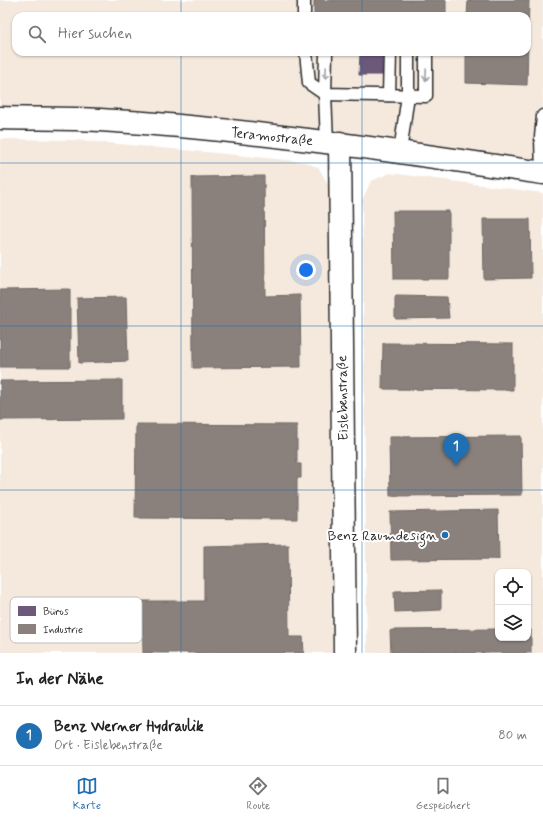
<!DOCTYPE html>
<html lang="de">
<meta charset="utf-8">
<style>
body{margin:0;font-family:Mynerve,sans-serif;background:#f6f6f6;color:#222}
.controls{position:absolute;right:12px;bottom:12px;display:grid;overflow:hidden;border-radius:8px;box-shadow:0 1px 3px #0004}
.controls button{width:36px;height:36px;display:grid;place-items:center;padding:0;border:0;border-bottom:1px solid #e0e0e0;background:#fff;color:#222;font:20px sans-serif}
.you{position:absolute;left:306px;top:270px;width:14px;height:14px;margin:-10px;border:3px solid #fff;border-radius:50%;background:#1a73e8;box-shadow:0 0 0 6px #1a73e833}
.badge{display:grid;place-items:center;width:26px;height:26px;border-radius:50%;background:#1f6fb2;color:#fff;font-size:13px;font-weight:700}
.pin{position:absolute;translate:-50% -33px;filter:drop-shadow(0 1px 2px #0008)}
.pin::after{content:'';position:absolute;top:21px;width:14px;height:12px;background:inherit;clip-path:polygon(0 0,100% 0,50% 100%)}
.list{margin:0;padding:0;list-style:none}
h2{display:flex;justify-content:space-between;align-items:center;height:52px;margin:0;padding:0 16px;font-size:17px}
h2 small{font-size:13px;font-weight:400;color:#767676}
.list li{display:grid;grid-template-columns:26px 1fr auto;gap:12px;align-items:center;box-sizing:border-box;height:60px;padding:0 16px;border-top:1px solid #e0e0e0}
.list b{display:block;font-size:15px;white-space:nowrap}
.list p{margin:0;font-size:13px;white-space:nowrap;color:#767676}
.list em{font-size:13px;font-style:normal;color:#767676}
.icon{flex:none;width:22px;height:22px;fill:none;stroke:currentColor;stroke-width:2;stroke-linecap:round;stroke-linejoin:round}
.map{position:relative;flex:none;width:543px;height:653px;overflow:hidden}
.search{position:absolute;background:#fff;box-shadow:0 1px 3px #0004;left:12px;right:12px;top:12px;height:44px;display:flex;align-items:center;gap:10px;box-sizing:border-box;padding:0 14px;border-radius:12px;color:#767676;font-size:15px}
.sheet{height:112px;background:#fff}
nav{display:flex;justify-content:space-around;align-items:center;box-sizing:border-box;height:56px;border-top:1px solid #e0e0e0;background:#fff;font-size:11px;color:#767676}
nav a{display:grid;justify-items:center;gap:2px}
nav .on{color:#1f6fb2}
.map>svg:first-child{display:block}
.built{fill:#f5e9dd;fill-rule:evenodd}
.offices{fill:#6d597a;stroke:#594b62}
.industry{fill:#8a817c;stroke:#6e6764}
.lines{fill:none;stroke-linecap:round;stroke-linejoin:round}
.service-casing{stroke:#2b2b2b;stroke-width:15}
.minor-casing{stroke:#2b2b2b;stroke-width:25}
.service{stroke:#fff;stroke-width:12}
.minor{stroke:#fff;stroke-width:22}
.oneway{stroke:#a0a0a0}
.grid{fill:none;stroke:#1f6fb2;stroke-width:1;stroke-opacity:0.55}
.poi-dot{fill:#1f6fb2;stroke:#fff;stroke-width:1.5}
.labels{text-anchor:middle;stroke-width:4;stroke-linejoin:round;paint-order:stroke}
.street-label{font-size:14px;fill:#2b2b2b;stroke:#fff}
.poi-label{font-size:14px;fill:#2b2b2b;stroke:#fff;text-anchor:end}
.key{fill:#fff;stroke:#bfbfbf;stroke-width:1}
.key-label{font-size:11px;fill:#2b2b2b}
</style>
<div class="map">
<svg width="543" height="653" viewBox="0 0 543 653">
<rect width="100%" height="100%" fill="#fff"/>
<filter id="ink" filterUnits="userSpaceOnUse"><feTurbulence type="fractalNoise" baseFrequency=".025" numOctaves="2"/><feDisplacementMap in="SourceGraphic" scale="8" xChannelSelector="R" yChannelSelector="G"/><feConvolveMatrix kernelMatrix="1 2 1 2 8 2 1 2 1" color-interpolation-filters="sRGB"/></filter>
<g filter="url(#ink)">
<g class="built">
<path d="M 0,0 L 543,0 L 543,162 L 403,141 L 266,125 L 128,111 L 0,106 ZM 16,16 L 527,16 L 527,52 L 16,52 Z"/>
<path d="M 0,139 L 75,140 L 216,153 L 305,162 L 319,168 L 329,186 L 329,331 L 331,380 L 330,472 L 332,653 L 0,653 Z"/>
<path d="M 390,173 L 543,193 L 543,653 L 367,653 L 362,200 L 371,181 ZM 498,572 L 528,572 L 528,638 L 498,638 Z"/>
</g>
<path class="offices" d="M 360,53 L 382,53 L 382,75 L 359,75 Z"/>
<g class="industry">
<rect x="314" y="0" width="132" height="16"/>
<path d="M 468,0 L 529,0 L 527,85 L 466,83 L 466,52 L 527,52 L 527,16 L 467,16 Z"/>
<path d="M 314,52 L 446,52 L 446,54 L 314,53 Z"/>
<path d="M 264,176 L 265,296 L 300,295 L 301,367 L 193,368 L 192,177 Z"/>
<path d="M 393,211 L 449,211 L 449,279 L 394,279 Z"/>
<path d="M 483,219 L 530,219 L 531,278 L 484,279 Z"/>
<path d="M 70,289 L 70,367 L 0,367 L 0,290 Z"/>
<path d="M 396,296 L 447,297 L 449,318 L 396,319 L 395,318 L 395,298 Z"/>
<path d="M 126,297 L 128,361 L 79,363 L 77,298 Z"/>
<path d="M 383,343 L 513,344 L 513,390 L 382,389 Z"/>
<path d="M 122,380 L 122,419 L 0,420 L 0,381 Z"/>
<path d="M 136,424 L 297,425 L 297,464 L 301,464 L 301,478 L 297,478 L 297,519 L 135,518 Z"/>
<path d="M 521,436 L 522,495 L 390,496 L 389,437 Z"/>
<path d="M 498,510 L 499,559 L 391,560 L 390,512 Z"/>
<path d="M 288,544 L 289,637 L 303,637 L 304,653 L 143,653 L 142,601 L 204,601 L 204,546 Z"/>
<path d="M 440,590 L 441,592 L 441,610 L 395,612 L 394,592 L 395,591 Z"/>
<path d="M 498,629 L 498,638 L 528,638 L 528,630 L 531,630 L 531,653 L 391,653 L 390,631 L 392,630 Z"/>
</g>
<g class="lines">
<g class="service-casing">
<g id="service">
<path d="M 304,16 L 304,0"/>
<path d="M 306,52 L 309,83 L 325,94 L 327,142"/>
<path d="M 326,53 L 325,94 L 426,96 L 426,54"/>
<path d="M 389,95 L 390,53"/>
<path d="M 400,152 L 408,95 L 408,54"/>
<path d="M 542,173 L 541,137 L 543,116"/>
</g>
</g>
<g class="minor-casing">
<g id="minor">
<path d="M 0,118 C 33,119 67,118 100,120 C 248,129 396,151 543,173"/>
<path d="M 340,143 L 345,653"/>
</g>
</g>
<use href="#service" class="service"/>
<use href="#minor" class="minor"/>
</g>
<defs><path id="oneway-shaft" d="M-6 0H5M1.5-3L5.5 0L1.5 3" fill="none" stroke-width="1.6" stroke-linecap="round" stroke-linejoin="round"/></defs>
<g class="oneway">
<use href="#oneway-shaft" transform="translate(326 73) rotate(91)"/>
<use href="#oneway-shaft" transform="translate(426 75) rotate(91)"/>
</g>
</g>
<path class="grid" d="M 181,0 L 181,16M 362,0 L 362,16M 181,52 L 181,653M 362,52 L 362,653M 0,163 L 543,163M 0,326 L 543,326M 0,490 L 543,490"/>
<circle class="poi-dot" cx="445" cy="535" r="4"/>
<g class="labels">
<g class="street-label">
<text transform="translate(272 136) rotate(6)" y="5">Teramostraße</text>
<text transform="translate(342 398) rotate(-91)" y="5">Eislebenstraße</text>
</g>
<g class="poi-label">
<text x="437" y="540">Benz Raumdesign</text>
</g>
</g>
<rect x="10" y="597" width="132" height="46" rx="6" class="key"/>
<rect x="18" y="606" width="18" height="10" fill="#6d597a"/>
<rect x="18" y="624" width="18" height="10" fill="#8a817c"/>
<g class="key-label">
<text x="43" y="615">Büros</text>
<text x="43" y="633">Industrie</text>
</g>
</svg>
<div class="controls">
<button><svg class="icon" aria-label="locate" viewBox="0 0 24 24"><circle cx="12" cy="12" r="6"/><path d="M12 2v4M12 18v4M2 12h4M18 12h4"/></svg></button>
<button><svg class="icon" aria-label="layers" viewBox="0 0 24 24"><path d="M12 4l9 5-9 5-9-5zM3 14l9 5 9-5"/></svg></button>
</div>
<div class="you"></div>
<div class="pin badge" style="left:456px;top:466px">1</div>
<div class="search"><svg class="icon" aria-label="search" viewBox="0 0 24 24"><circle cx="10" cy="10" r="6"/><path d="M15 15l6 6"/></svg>Hier suchen</div>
</div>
<section class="sheet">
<h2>In der Nähe<small></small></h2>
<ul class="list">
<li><span class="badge">1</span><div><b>Benz Werner Hydraulik</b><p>Ort · Eislebenstraße</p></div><em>80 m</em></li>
</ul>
</section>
<nav>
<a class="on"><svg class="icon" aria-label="map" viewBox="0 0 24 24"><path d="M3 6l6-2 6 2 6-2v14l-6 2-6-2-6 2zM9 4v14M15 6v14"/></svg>Karte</a>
<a><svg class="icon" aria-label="directions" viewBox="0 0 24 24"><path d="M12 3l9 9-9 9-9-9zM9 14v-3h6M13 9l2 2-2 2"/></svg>Route</a>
<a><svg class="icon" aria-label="saved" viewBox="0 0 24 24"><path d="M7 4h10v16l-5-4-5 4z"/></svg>Gespeichert</a>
</nav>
